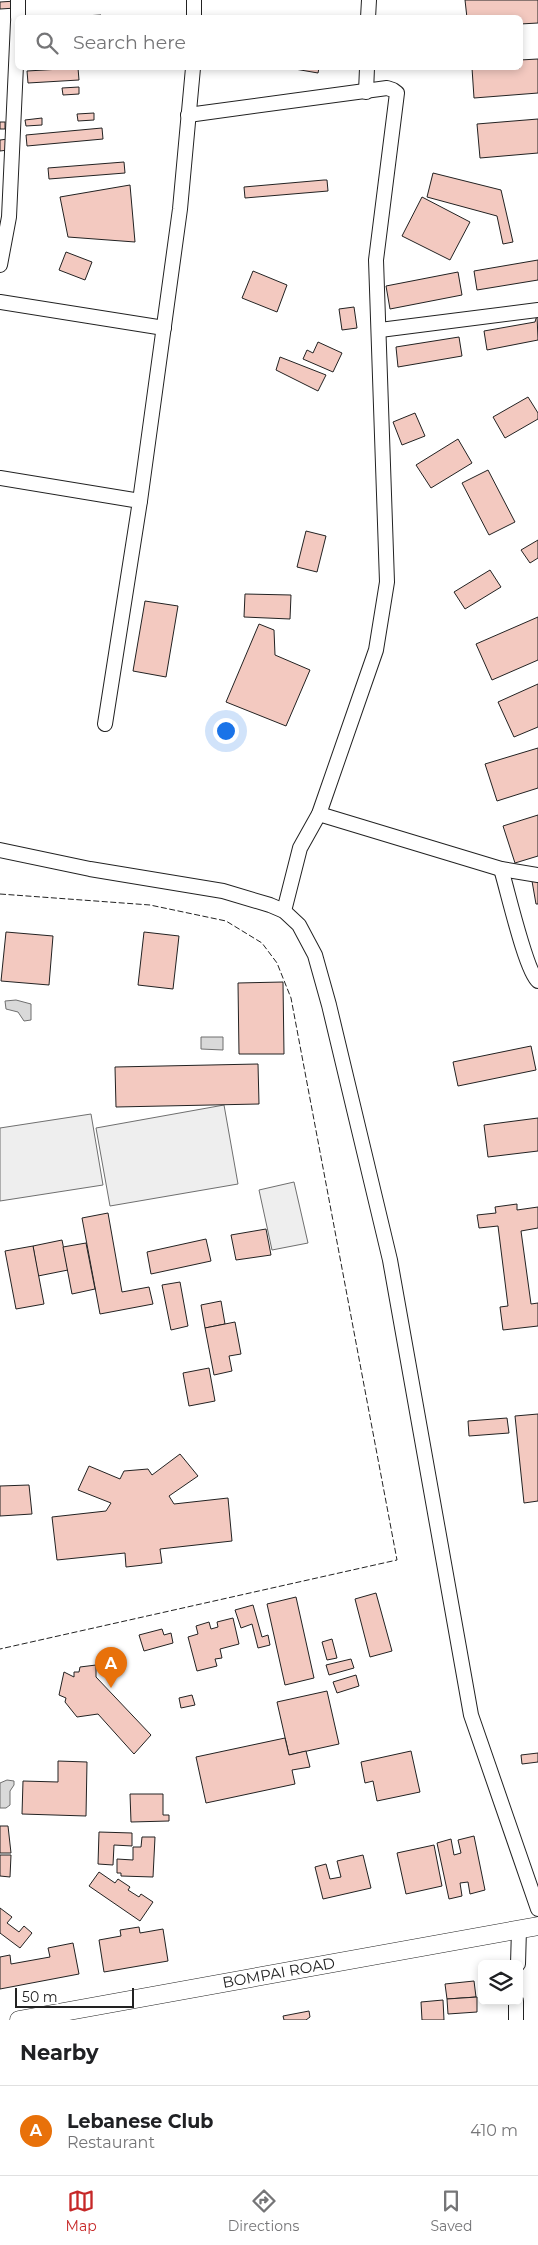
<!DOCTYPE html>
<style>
body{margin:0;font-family:Montserrat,sans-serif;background:#f2f2f2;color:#202124}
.controls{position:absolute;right:15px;bottom:15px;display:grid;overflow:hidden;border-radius:8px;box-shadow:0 2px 8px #0003}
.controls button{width:45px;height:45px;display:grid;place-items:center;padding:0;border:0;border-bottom:1px solid #e0e0e0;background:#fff;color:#202124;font:25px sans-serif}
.scale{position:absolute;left:15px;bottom:12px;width:119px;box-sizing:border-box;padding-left:5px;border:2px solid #222;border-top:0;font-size:14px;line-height:18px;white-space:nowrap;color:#222;-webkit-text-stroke:4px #fff;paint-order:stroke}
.you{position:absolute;left:225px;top:730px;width:18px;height:18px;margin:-12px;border:4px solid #fff;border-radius:50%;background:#1a73e8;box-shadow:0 0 0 8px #1a73e833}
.badge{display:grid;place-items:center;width:32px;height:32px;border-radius:50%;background:#c62828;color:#fff;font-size:16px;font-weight:700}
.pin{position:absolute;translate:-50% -41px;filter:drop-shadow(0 1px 2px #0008)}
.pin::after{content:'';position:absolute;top:26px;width:18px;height:15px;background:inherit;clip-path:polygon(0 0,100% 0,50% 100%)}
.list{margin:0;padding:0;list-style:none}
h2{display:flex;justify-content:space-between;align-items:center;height:65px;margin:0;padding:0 20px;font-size:21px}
h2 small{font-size:16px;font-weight:400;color:#757577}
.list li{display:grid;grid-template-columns:32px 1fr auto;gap:15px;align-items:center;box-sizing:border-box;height:90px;padding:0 20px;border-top:1px solid #e0e0e0}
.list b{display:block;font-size:19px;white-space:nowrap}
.list p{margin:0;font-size:16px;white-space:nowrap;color:#757577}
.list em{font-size:16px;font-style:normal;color:#757577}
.icon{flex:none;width:28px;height:28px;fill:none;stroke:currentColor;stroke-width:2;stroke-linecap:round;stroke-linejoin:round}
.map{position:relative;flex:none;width:538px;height:2020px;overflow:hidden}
.search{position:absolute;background:#fff;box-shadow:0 2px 8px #0003;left:15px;right:15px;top:15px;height:55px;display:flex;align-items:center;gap:12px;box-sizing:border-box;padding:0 18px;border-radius:8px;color:#757577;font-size:19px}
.sheet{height:155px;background:#fff}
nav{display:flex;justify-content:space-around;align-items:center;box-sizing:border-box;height:70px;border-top:1px solid #e0e0e0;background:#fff;font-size:14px;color:#757577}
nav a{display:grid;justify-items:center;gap:2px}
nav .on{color:#c62828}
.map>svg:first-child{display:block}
.green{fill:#eee;stroke:#6f6f6f}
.water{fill:#d9d9d9;stroke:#6f6f6f}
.building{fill:#f3c9c0;stroke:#222}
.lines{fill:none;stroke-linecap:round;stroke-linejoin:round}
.minor-casing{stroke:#222;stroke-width:16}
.tertiary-casing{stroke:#222;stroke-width:19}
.minor{stroke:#fff;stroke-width:14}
.tertiary{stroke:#fff;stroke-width:18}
.fence{stroke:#222;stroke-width:1;stroke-dasharray:6 2.5;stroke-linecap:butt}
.labels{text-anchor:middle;stroke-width:4;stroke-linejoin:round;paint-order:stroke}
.street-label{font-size:15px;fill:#222;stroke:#fff}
</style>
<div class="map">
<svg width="538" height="2020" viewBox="0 0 538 2020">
<rect width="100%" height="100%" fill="#fff"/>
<g class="green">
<path d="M 224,1105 L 238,1184 L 110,1206 L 96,1128 Z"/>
<path d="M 91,1114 L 103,1185 L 0,1201 L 0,1128 Z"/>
<path d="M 294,1182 L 308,1243 L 272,1250 L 259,1190 Z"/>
</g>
<g class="water">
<path d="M 16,1000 L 31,1004 L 31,1020 L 24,1021 L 18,1012 L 6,1009 L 5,1001 Z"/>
<path d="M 201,1037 L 223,1037 L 223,1050 L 201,1049 Z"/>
<path d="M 7,1780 L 14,1781 L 14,1785 L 10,1791 L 10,1805 L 6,1808 L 0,1808 L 0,1783 Z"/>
</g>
<g class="building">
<path d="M 465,0 L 538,0 L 538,23 L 520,24 L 520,18 L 467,18 Z"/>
<path d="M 16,1 L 16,8 L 0,9 L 0,2 Z"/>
<path d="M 101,15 L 101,18 L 85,18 L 84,16 Z"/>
<path d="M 538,59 L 538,93 L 474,98 L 472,68 L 520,68 L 520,60 Z"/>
<path d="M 78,68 L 79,80 L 28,83 L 27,71 Z"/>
<path d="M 289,68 L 319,68 L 318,73 Z"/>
<path d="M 79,87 L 79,94 L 63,95 L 62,88 Z"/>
<path d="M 94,113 L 94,120 L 78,121 L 77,114 Z"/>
<path d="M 42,118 L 42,125 L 26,126 L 25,120 Z"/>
<path d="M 538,119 L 538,153 L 480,158 L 477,124 Z"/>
<rect x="0" y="122" width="5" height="7"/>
<path d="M 102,128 L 103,139 L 27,146 L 26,135 Z"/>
<path d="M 8,139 L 8,150 L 0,151 L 0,140 Z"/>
<path d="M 124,162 L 125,173 L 49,179 L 48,168 Z"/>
<path d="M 433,173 L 501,190 L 513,242 L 503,244 L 497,216 L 427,197 Z"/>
<path d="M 324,180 L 327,180 L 328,191 L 245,198 L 244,187 Z"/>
<path d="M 130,185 L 135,242 L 68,237 L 60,197 Z"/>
<path d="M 422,197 L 470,222 L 450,260 L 402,236 Z"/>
<path d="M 66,252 L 92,262 L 85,280 L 59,270 Z"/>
<path d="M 538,260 L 538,280 L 477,290 L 474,271 Z"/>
<path d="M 253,271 L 287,285 L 277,312 L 242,298 Z"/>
<path d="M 458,272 L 462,295 L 390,309 L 386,286 Z"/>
<path d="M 354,307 L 357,328 L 342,330 L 339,309 Z"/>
<path d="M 537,315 L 538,340 L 487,350 L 484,331 L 535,322 Z"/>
<path d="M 459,337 L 462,356 L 398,367 L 396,347 Z"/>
<path d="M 318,342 L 342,353 L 333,372 L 303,359 L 307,350 L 313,353 Z"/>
<path d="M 280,357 L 326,375 L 318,391 L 276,370 Z"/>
<path d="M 528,397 L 538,413 L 538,419 L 505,438 L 493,417 Z"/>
<path d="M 415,413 L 425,436 L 402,445 L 393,422 Z"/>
<path d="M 458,439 L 472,463 L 431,488 L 416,465 Z"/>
<path d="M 488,470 L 515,522 L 489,535 L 462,483 Z"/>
<path d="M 306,531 L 326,536 L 317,572 L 297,567 Z"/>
<path d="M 538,540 L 538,558 L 530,563 L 521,550 Z"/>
<path d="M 490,570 L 501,587 L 465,609 L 454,592 Z"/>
<path d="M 245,594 L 291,595 L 290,619 L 244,617 Z"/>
<path d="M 145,601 L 178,606 L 166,677 L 133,671 Z"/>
<path d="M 538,617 L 538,660 L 492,680 L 476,644 Z"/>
<path d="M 259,624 L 274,630 L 275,655 L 310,670 L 286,726 L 226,702 Z"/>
<path d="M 538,684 L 538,727 L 514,737 L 498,702 Z"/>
<path d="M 538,748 L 538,788 L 497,801 L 485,764 Z"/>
<path d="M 538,815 L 538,856 L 515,863 L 503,826 Z"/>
<path d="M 538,880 L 538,904 L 536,904 L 532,881 Z"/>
<path d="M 6,932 L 53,936 L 49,985 L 1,981 Z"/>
<path d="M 144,932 L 179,936 L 173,989 L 138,985 Z"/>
<path d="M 283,982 L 284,1054 L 239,1054 L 238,983 Z"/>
<path d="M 531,1046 L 536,1070 L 458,1086 L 453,1062 Z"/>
<path d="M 258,1064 L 259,1104 L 116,1107 L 115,1067 Z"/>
<path d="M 538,1118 L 538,1151 L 488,1157 L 484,1125 Z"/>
<path d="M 517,1204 L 517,1210 L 538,1207 L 538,1228 L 521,1231 L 531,1304 L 538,1303 L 538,1326 L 503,1330 L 500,1307 L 508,1306 L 498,1226 L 479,1228 L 477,1215 L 496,1213 L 495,1207 Z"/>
<path d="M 108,1213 L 122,1292 L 149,1287 L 153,1304 L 100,1314 L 82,1218 Z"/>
<path d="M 266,1229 L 271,1255 L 236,1260 L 231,1235 Z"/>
<path d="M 206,1239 L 211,1261 L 151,1274 L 147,1252 Z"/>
<path d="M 62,1240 L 68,1270 L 38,1276 L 33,1246 Z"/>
<path d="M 86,1243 L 95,1289 L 72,1294 L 63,1247 Z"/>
<path d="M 33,1246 L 44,1304 L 16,1309 L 5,1251 Z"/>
<path d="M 180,1282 L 188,1326 L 171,1330 L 162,1285 Z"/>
<path d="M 221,1301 L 225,1324 L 205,1328 L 201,1305 Z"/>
<path d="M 235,1322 L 241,1354 L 229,1356 L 232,1371 L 214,1375 L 205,1328 Z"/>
<path d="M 209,1368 L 215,1401 L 189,1406 L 183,1373 Z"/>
<path d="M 538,1414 L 538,1501 L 524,1503 L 515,1416 Z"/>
<path d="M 507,1418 L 509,1433 L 469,1436 L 468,1421 Z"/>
<path d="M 180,1454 L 198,1476 L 169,1496 L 174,1504 L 228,1498 L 232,1541 L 160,1549 L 162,1563 L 126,1567 L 125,1553 L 57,1560 L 52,1517 L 106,1511 L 111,1503 L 78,1490 L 89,1466 L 120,1479 L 124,1471 L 148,1469 L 152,1475 Z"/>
<path d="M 29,1485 L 32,1514 L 0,1516 L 0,1486 Z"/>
<path d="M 376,1593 L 392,1651 L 370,1657 L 355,1599 Z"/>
<path d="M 296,1597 L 314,1678 L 285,1685 L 267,1604 Z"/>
<path d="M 253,1605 L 262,1637 L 268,1635 L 270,1645 L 258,1648 L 252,1624 L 241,1628 L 235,1610 Z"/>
<path d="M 233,1618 L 239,1644 L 220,1649 L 222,1658 L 215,1659 L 217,1666 L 197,1671 L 188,1637 L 198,1634 L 196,1626 L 209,1622 L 211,1629 L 218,1627 L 217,1622 Z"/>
<path d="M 162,1629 L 164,1635 L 171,1633 L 173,1643 L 144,1651 L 139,1635 Z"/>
<path d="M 332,1639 L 337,1658 L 327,1660 L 322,1642 Z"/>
<path d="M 351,1659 L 354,1668 L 329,1675 L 326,1665 Z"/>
<path d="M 96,1665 L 96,1677 L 151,1735 L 134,1754 L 98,1714 L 77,1717 L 65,1702 L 66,1698 L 59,1695 L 64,1672 L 74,1677 L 74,1672 L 79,1672 L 80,1667 Z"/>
<path d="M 356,1675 L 359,1686 L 337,1693 L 333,1682 Z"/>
<path d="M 327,1691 L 339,1744 L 289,1755 L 277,1702 Z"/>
<path d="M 192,1695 L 195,1705 L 181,1708 L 179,1698 Z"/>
<path d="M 285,1738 L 289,1755 L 306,1751 L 310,1767 L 292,1770 L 295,1784 L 206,1803 L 196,1757 Z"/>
<path d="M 411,1751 L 420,1792 L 377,1801 L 373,1781 L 365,1783 L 361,1762 Z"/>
<path d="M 538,1753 L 538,1762 L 522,1764 L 521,1755 Z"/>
<path d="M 58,1761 L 87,1762 L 86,1816 L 22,1814 L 23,1781 L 58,1782 Z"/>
<path d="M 130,1794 L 163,1794 L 163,1815 L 169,1815 L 169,1821 L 131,1822 Z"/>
<path d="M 0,1826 L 8,1826 L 11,1853 L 0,1853 Z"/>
<path d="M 99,1832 L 132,1833 L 132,1846 L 114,1845 L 113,1865 L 98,1864 Z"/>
<path d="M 474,1836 L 485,1890 L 470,1894 L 468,1882 L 460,1883 L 462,1896 L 449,1899 L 437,1843 L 451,1839 L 454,1855 L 461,1853 L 458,1840 Z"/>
<path d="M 142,1837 L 155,1837 L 153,1877 L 121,1876 L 121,1873 L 117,1873 L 117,1859 L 133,1860 L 133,1847 L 141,1847 Z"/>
<path d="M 434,1845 L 442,1886 L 406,1894 L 397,1853 Z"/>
<path d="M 0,1855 L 11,1855 L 10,1877 L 0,1876 Z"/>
<path d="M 363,1855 L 371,1888 L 323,1899 L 315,1867 L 326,1864 L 330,1879 L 341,1877 L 337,1861 Z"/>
<path d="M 99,1872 L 115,1883 L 118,1879 L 130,1887 L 128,1890 L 139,1897 L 141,1894 L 153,1902 L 140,1921 L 89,1886 Z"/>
<path d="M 0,1908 L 12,1917 L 7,1923 L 19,1932 L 24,1926 L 32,1933 L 20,1948 L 0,1933 Z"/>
<path d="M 139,1927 L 140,1933 L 163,1929 L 168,1961 L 104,1972 L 99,1940 L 121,1936 L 120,1930 Z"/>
<path d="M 73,1943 L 79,1974 L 0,1989 L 0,1957 L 10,1955 L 11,1964 L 50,1957 L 48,1948 Z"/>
<path d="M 474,1981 L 476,1997 L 447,1999 L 445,1984 Z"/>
<path d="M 477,1997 L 477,2012 L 448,2014 L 447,1999 Z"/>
<path d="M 443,2000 L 444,2020 L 422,2020 L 421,2002 Z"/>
<path d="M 309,2011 L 310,2017 L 306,2020 L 284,2020 L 283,2016 Z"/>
</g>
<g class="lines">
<g class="minor-casing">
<g id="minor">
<path d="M 194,0 L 194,18"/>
<path d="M 18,18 L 18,0"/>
<path d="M 368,18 L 369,0"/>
<path d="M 366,92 L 367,68"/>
<path d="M 188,115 L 387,88 L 393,90 L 397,93 L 376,260 L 387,582 L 376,650 L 319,814 L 300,848 L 284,911"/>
<path d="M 0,265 L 9,217 L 18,22"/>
<path d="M 0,302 L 164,328"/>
<path d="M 380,330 L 538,310"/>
<path d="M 0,478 L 140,501 L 105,724"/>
<path d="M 140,501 L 180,209 L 193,68"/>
<path d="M 319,814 L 501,869 L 538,875"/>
<path d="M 0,850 L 90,869 L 223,891 L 270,905 L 284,911 L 299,925 L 315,955 L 329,1005 L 390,1260 L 471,1715 L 538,1909"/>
<path d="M 501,869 C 507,888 526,972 538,981"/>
<path d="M 518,1964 L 519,1929"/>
<path d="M 516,2020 L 516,2001"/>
</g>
</g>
<g class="tertiary-casing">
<g id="tertiary">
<path id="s1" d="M 19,2020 L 538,1926"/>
</g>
</g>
<use href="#minor" class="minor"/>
<use href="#tertiary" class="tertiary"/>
<path class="fence" d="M 0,894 L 150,905 L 226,921 L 262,943 L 277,963 L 291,998 L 397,1560 L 0,1649"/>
</g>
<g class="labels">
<g class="street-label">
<text dy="5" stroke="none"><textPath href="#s1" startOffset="264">BOMPAI ROAD</textPath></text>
</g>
</g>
</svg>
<div class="controls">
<button><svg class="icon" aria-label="layers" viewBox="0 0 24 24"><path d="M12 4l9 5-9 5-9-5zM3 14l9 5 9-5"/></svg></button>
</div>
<div class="scale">50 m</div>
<div class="you"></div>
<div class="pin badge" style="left:111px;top:1688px;background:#e8710a">A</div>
<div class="search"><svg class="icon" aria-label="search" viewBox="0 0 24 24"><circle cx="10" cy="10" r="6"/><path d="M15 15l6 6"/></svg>Search here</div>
</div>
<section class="sheet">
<h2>Nearby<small></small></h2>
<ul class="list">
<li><span class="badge" style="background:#e8710a">A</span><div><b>Lebanese Club</b><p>Restaurant</p></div><em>410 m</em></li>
</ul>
</section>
<nav>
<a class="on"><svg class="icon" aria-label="map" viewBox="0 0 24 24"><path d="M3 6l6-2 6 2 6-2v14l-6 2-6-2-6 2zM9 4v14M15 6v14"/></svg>Map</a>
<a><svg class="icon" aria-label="directions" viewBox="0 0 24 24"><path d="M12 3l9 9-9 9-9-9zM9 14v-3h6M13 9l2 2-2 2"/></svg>Directions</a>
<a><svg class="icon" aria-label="saved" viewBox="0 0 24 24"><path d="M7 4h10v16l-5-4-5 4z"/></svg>Saved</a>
</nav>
